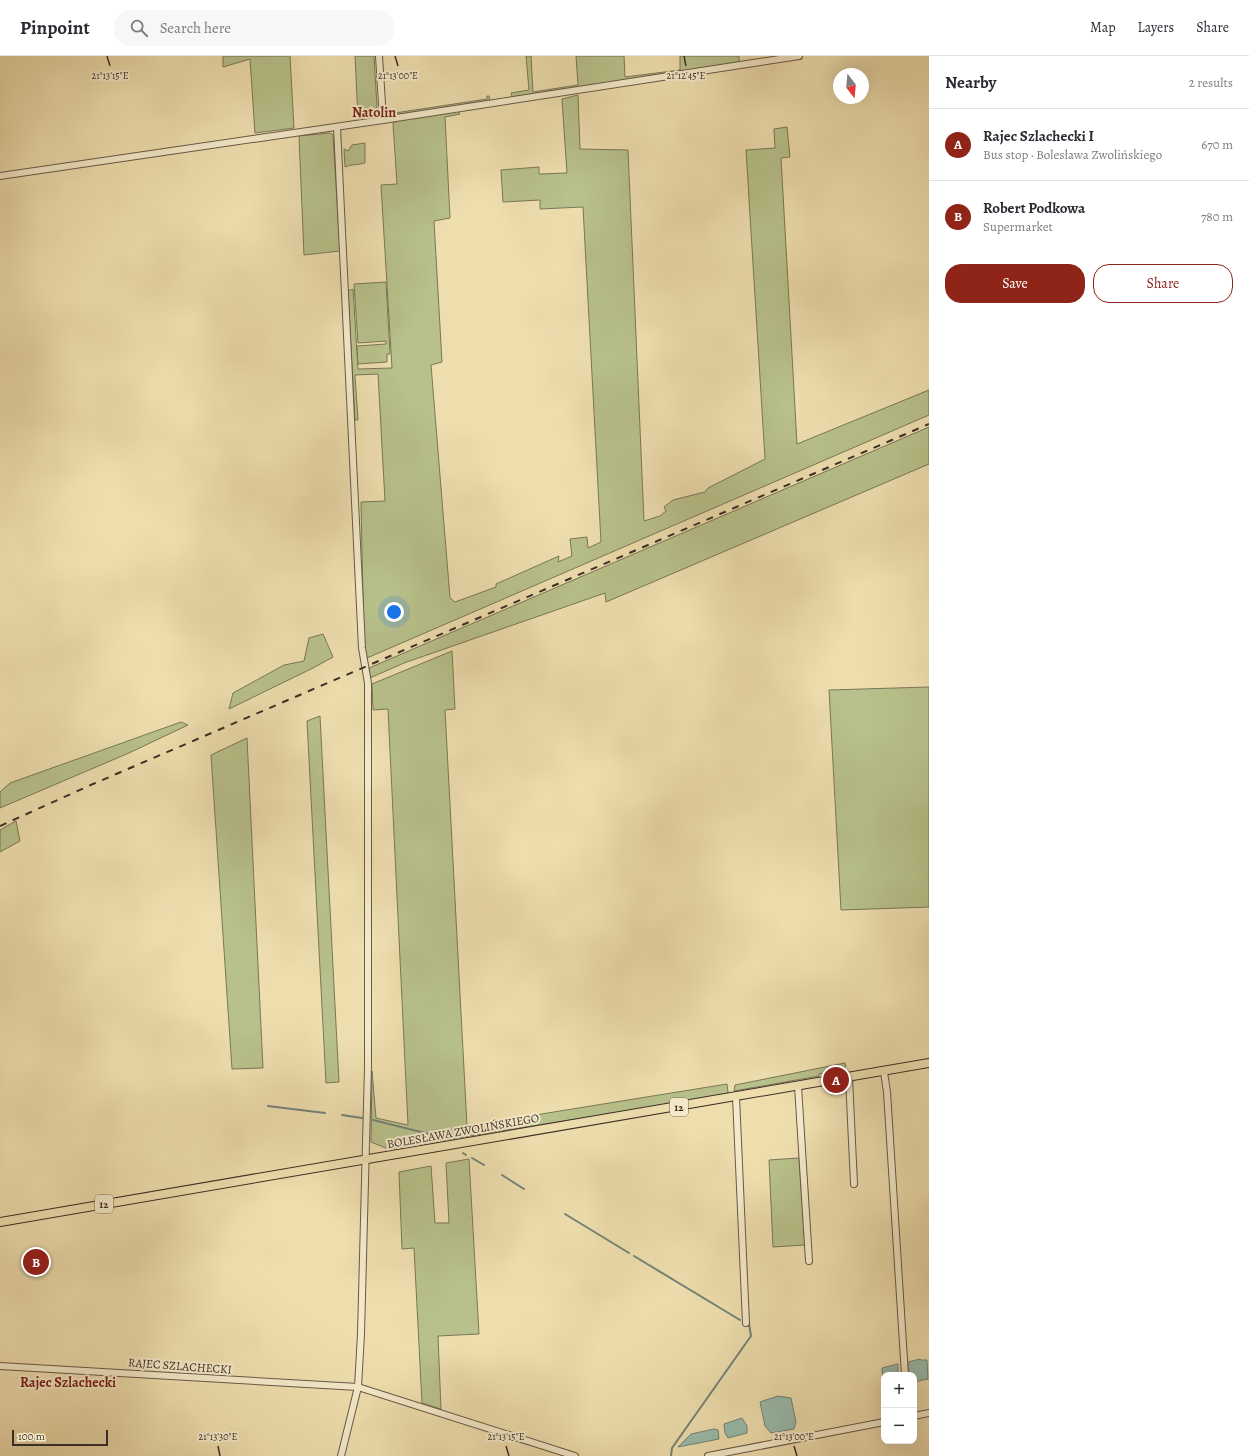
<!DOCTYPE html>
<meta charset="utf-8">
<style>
body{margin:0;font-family:Alegreya,serif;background:#f7f7f7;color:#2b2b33}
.controls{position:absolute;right:12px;bottom:12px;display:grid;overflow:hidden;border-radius:8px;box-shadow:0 4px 16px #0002}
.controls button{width:36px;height:36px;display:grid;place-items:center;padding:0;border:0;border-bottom:1px solid #e1e1e2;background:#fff;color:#2b2b33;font:20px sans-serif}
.compass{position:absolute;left:833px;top:12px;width:36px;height:36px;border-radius:50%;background:#fff;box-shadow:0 4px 16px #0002;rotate:164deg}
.scale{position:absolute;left:12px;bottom:10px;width:96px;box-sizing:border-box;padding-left:4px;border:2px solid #3d2d25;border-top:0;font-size:11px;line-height:14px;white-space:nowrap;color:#3d2d25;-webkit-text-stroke:3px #f4eaca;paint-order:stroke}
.you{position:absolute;left:394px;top:556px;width:14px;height:14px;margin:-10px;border:3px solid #fff;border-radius:50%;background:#1a73e8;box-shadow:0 0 0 6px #1a73e833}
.badge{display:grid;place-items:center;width:26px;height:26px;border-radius:50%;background:#8f2418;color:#fff;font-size:13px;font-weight:700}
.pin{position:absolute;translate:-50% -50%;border:2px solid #fff;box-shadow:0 1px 4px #0006}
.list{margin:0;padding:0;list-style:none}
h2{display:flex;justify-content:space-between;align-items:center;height:52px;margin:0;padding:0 16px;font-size:17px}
h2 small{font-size:13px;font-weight:400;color:#7c7c81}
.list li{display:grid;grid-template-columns:26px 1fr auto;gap:12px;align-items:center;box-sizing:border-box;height:72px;padding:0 16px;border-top:1px solid #e1e1e2}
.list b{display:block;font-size:15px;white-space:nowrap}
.list p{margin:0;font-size:13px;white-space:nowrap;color:#7c7c81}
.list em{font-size:13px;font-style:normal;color:#7c7c81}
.actions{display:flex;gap:8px;padding:12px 16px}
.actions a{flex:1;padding:9px 0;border:1px solid #8f2418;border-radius:16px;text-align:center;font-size:14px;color:#8f2418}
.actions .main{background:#8f2418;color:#fff}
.icon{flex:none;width:22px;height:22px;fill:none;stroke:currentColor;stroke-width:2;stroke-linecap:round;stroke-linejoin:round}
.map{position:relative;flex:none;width:929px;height:1400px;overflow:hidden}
header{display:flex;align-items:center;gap:24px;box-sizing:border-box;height:56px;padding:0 20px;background:#fff;border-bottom:1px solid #e1e1e2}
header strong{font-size:19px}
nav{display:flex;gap:22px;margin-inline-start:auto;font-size:14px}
.search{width:280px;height:36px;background:#f7f7f7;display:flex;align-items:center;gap:10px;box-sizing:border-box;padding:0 14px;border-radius:16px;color:#7c7c81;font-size:15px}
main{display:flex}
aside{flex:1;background:#fff}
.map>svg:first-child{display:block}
.green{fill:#b8c18b;stroke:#7a7758}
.water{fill:#99bcad;stroke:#748377}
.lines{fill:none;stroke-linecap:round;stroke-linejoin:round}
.stream{stroke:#748377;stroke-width:2}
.minor-casing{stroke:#695947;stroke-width:8}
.major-casing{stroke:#3d2d25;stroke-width:10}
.minor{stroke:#f4eaca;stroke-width:6}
.major{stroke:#eedeae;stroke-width:8}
.rail{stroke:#3d2d25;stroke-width:2;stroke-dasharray:7 7;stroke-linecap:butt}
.ticks{fill:none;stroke:#3d2d25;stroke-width:1.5}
.labels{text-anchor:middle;stroke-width:4;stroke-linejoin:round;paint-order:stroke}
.shield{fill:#f4eaca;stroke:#746656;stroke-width:1}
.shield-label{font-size:11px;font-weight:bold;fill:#3d2d25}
.street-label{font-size:12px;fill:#3d2d25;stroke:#f4eaca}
.quarter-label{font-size:14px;font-weight:bold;fill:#7a1f14;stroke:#f4eaca}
.ticks-label{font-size:10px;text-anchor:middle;fill:#3d2d25;stroke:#f4eaca;stroke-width:4;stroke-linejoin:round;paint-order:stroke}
</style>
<header>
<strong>Pinpoint</strong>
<div class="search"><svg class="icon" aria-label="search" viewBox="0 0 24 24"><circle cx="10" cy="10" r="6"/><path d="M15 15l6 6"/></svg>Search here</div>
<nav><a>Map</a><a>Layers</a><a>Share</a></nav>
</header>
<main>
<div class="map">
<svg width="929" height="1400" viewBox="0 0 929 1400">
<rect width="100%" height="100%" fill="#eedeae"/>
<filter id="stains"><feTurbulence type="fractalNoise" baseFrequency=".005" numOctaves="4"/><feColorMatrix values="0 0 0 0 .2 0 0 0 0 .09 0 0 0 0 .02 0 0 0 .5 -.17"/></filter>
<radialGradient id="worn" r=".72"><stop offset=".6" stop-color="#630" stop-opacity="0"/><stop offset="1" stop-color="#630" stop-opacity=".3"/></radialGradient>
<g class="green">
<path d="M 223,0 L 290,0 L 294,72 L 255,77 L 250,3 L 223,11 Z"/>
<path d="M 355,0 L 374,0 L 377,51 L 370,60 L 358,62 Z"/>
<path d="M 526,0 L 531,0 L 533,36 L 578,29 L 576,0 L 624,0 L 625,21 L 680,14 L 680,0 L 739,0 L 739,7 L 512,41 L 511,37 L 529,34 Z"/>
<path d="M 578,39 L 580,93 L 628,94 L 644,465 L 660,460 L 666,455 L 664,451 L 673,444 L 705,436 L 708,432 L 765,403 L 746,94 L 775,92 L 774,73 L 787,71 L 790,101 L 781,102 L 797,388 L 929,334 L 929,359 L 367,602 L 364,589 L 361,446 L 385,445 L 378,318 L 355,319 L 358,364 L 355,364 L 348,235 L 353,233 L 358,313 L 392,312 L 381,129 L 397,128 L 393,67 L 400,64 L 458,55 L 460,58 L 445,61 L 450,162 L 434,165 L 442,306 L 431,309 L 450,542 L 455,546 L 496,531 L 496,528 L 559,500 L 558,506 L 572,500 L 570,483 L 587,481 L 588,492 L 601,486 L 583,151 L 540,153 L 540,144 L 503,146 L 501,114 L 539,111 L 539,118 L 567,117 L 562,43 Z"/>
<path d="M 487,40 L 489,40 L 490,45 L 391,60 L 391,54 L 395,57 L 487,43 Z"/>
<path d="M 330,77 L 333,79 L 340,195 L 304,199 L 299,80 Z"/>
<path d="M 365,87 L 365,107 C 358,109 351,108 345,111 L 344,93 L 348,95 L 352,89 Z"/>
<path d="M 386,226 L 390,298 L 387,298 L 387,306 L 358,308 L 357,290 L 386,288 L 386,285 L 358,287 L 354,228 Z"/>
<path d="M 929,371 L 929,408 L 606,546 L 605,537 L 404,607 L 370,622 L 369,612 Z"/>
<path d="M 323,578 L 333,601 L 313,612 L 229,653 L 233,637 L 284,609 L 304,605 L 309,582 Z"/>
<path d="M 452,595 L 455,653 L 445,654 L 467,1070 L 727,1028 L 728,1036 L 726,1039 L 388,1093 L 371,1086 L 372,1015 L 376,1062 L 408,1069 L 388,653 L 373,654 L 372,628 Z"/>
<path d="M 929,631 L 929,851 L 841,854 L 829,634 Z"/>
<path d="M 320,660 L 339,1026 L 326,1027 L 307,665 Z"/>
<path d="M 181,666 L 188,669 L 129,697 L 0,752 L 0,736 L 10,727 Z"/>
<path d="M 247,682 L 263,1012 L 232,1013 L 211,699 Z"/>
<path d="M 16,765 L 20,785 L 0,796 L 0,774 Z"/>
<path d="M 845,1007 L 846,1010 L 838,1015 L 819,1018 L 819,1020 L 734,1035 L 735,1029 Z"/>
<path d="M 799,1102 L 805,1189 L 773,1191 L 769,1104 Z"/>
<path d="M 469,1103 L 479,1278 L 438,1280 L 441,1353 L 422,1347 L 414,1192 L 402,1193 L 399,1116 L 431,1110 L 435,1167 L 449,1167 L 446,1107 Z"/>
</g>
<g class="water">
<path d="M 920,1303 L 921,1304 L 927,1304 L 928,1323 L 914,1326 L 914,1319 L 908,1319 L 908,1306 Z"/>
<path d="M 898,1308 L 898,1319 L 884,1319 L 884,1328 L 883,1328 L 882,1312 Z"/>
<path d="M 778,1340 L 791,1342 L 796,1366 L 794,1373 L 771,1377 L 765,1370 L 760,1346 Z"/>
<path d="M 742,1362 L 747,1370 L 747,1377 L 728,1382 L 725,1377 L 724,1368 Z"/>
<path d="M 714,1373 L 718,1374 L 719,1383 L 678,1391 L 691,1378 Z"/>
</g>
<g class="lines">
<g class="stream">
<path d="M 268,1050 L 325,1057"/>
<path d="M 342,1059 L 362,1062"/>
<path d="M 373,1064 L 437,1080"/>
<path d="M 463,1097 L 466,1099"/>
<path d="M 472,1102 L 484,1109"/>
<path d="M 502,1119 L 524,1133"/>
<path d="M 565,1158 L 629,1197"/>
<path d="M 634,1200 L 740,1264"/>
<path d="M 671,1400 L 672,1392 L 751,1280 L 749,1268"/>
</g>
<g class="minor-casing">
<g id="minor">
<path d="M 379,0 L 383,64"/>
<path d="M 337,71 L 362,592 L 368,627 L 368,1011 L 361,1278 L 358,1331 L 341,1400"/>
<path d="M 0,120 L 383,64 L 799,0"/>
<path d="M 884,1016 L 887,1036 L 905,1319"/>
<path d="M 849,1022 L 854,1128"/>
<path d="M 798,1030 L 809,1205"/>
<path d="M 736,1041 L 746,1267"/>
<path d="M 0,1310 L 358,1331 L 575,1400"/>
<path d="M 914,1360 L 929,1357"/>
<path d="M 708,1400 L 884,1366"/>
</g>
</g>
<g class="major-casing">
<path id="major" d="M 0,1166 L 929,1007"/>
</g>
<use href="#minor" class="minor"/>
<use href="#major" class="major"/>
<path class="rail" d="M 0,770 L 93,728 L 929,368"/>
</g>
<path class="ticks" d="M 107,0 L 110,10M 395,0 L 398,10M 684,0 L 686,10M 218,1390 L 220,1400M 506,1390 L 509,1400M 794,1390 L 797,1400"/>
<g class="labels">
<g class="shield">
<rect x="670" y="1042" width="18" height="18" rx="3"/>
<rect x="95" y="1139" width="18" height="18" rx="3"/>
</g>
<g class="shield-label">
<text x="679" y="1055">12</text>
<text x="104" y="1152">12</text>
</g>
<g class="street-label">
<text transform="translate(463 1075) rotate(-10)" y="4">BOLESŁAWA ZWOLIŃSKIEGO</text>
<text transform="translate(180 1310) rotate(4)" y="4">RAJEC SZLACHECKI</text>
</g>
<g class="quarter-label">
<text x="374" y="61">Natolin</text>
<text x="68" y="1331">Rajec Szlachecki</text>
</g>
</g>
<g class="ticks-label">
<text x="110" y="23">21°13'15"E</text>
<text x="398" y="23">21°13'00"E</text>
<text x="686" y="23">21°12'45"E</text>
<text x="218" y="1384">21°13'30"E</text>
<text x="506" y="1384">21°13'15"E</text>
<text x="794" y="1384">21°13'00"E</text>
</g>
<rect width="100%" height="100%" filter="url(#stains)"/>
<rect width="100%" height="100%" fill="url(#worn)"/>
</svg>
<div class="controls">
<button>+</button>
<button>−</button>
</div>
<svg class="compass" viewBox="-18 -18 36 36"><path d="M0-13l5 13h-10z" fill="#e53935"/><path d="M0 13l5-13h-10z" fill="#7c7c81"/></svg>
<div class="scale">100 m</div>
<div class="you"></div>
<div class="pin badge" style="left:836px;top:1024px">A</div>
<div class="pin badge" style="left:36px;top:1206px">B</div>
</div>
<aside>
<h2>Nearby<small>2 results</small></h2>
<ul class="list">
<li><span class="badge">A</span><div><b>Rajec Szlachecki I</b><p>Bus stop · Bolesława Zwolińskiego</p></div><em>670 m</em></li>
<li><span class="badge">B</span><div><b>Robert Podkowa</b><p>Supermarket</p></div><em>780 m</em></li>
</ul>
<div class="actions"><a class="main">Save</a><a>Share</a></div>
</aside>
</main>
